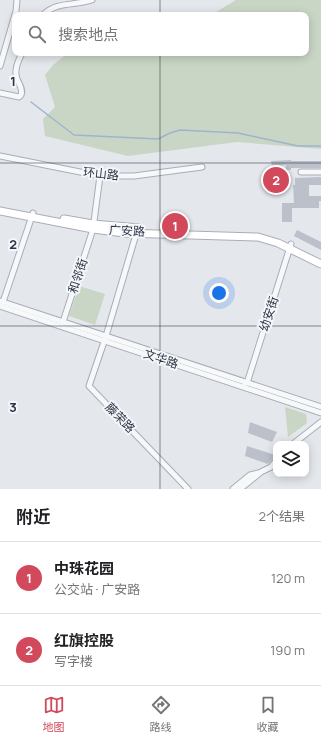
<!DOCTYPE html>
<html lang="zh">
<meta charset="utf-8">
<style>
body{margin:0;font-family:Manrope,"Noto Sans SC",sans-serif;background:#f6f6f6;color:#202124}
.controls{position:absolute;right:12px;bottom:12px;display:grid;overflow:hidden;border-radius:8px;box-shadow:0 2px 10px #0003}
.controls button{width:36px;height:36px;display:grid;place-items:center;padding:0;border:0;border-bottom:1px solid #e0e0e0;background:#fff;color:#202124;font:20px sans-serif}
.you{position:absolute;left:219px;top:293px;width:14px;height:14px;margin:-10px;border:3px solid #fff;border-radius:50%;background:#1a73e8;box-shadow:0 0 0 6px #1a73e833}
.badge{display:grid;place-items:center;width:26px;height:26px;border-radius:50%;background:#d1495b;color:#fff;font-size:13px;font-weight:700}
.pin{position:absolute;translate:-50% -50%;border:2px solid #fff;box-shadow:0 1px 4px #0006}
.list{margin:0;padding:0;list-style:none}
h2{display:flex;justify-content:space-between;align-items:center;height:52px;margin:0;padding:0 16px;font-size:17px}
h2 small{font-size:13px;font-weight:400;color:#757577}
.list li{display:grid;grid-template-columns:26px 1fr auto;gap:12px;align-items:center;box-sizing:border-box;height:72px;padding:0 16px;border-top:1px solid #e0e0e0}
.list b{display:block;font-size:15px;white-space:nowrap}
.list p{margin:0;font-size:13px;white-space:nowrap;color:#757577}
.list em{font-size:13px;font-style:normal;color:#757577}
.icon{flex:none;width:22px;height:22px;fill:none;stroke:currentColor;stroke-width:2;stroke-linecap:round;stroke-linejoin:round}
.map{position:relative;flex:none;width:321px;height:489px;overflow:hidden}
.search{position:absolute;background:#fff;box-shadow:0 2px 10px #0003;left:12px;right:12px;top:12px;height:44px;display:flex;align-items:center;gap:10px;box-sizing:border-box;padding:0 14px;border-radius:8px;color:#757577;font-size:15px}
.sheet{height:196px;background:#fff}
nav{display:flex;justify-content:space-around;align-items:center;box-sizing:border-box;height:56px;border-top:1px solid #e0e0e0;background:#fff;font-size:11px;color:#757577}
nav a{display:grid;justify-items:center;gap:2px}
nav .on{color:#d1495b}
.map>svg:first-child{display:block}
.green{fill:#c9d6c5}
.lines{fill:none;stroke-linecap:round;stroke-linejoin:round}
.stream{stroke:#9fb4cc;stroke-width:1.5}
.building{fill:#bbc0ca}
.street-casing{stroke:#a9aeb7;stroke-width:7}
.secondary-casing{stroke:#a9aeb7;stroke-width:9}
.street{stroke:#f7f8fa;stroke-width:5}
.secondary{stroke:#fff;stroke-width:7}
.grid{fill:none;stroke:#2b3445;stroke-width:1;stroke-opacity:0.55}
.labels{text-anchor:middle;stroke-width:4;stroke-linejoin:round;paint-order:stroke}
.street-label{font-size:12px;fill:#2b3445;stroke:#f4f6f9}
.grid-label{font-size:13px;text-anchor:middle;font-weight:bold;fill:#2b3445;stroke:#f4f6f9;stroke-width:4;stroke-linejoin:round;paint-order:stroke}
</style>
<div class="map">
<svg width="321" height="489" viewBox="0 0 321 489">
<rect width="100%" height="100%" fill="#e4e7ec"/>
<g class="green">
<path d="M 236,0 L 321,0 L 321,149 L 237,142 L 128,156 L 45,136 L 43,119 L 55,107 L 45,75 L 53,65 L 68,53 L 306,53 L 306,15 L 211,15 Z"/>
<path d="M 79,286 L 105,294 L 95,325 L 69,316 Z"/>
<path d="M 285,407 L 306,414 L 307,423 L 288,437 Z"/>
</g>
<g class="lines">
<path class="stream" d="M 31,102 L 74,135 L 158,139 L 170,133 L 180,130 L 238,133 L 298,146 L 321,146"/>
</g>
<g class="building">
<path d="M 291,160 L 291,161 L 321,161 L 321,168 L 291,168 L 291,170 L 286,170 L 286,165 L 272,166 L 271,161 Z"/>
<path d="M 321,177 L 321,185 L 309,185 L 309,196 L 321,196 L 321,201 L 319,201 L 319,208 L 292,208 L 292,222 L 282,222 L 282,203 L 294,203 L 293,185 L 295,185 L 295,178 Z"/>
<path d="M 297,230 L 321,242 L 321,250 L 294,236 Z"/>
<path d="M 250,422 L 277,432 L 272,442 L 248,433 Z"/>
<path d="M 247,446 L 275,455 L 274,458 L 268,464 L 245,456 Z"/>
</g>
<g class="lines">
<g class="street-casing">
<g id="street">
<path d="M 43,15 C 57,1 75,6 92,0"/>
<path d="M 0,66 L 16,11 L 17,0"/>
<path d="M 0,93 L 19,97 L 21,95 C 24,87 16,82 16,74 C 15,66 19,60 22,53"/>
<path d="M 0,156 L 100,176 L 134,176 L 202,167"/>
<path d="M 301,172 L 321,172"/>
<path d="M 137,231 L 106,336 L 89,386 L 188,489"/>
<path d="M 0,301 L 321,407"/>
<path d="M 3,302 L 33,213"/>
<path d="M 0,306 L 321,413"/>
<path d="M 63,322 L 93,229 L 100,176"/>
<path d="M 245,383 L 247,383 L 291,244"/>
<path d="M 293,444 L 321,422"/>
<path d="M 233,489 L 250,475 L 258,473"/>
<path d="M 240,489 L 261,472 L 271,467 L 276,461"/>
</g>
</g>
<g class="secondary-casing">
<g id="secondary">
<path d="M 0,211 L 93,229 L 124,233 L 258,237 L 278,243 L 321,264"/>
<path d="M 64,219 L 93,224 L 139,228"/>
</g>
</g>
<use href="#street" class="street"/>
<use href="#secondary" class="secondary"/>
</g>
<path class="grid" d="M 160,0 L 160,15M 160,53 L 160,489M 0,163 L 321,163M 0,326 L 321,326"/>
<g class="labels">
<g class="street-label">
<text transform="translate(101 174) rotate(6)" y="4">环山路</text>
<text transform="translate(127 231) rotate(3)" y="4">广安路</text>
<text transform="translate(78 276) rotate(-72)" y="4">和邻街</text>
<text transform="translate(269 314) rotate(-72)" y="4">幼安街</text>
<text transform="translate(161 359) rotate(19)" y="4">文华路</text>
<text transform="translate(120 418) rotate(46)" y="4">藤荣路</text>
</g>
</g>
<g class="grid-label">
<text x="13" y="86">1</text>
<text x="13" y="249">2</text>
<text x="13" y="412">3</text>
</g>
</svg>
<div class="controls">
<button><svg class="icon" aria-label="layers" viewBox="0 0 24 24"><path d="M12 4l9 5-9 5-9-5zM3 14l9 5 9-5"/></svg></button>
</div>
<div class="you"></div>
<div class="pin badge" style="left:175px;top:226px">1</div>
<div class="pin badge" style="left:276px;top:180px">2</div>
<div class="search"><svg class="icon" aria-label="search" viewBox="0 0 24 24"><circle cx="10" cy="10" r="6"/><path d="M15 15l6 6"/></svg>搜索地点</div>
</div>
<section class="sheet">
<h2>附近<small>2个结果</small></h2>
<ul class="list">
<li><span class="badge">1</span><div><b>中珠花园</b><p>公交站 · 广安路</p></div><em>120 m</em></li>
<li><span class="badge">2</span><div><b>红旗控股</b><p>写字楼</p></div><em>190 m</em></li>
</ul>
</section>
<nav>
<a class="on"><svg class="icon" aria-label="map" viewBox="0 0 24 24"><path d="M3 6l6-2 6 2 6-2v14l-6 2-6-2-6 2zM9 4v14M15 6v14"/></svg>地图</a>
<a><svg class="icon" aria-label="directions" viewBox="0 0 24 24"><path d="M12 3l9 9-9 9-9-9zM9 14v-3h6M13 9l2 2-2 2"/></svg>路线</a>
<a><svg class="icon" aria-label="saved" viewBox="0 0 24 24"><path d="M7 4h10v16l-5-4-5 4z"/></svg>收藏</a>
</nav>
